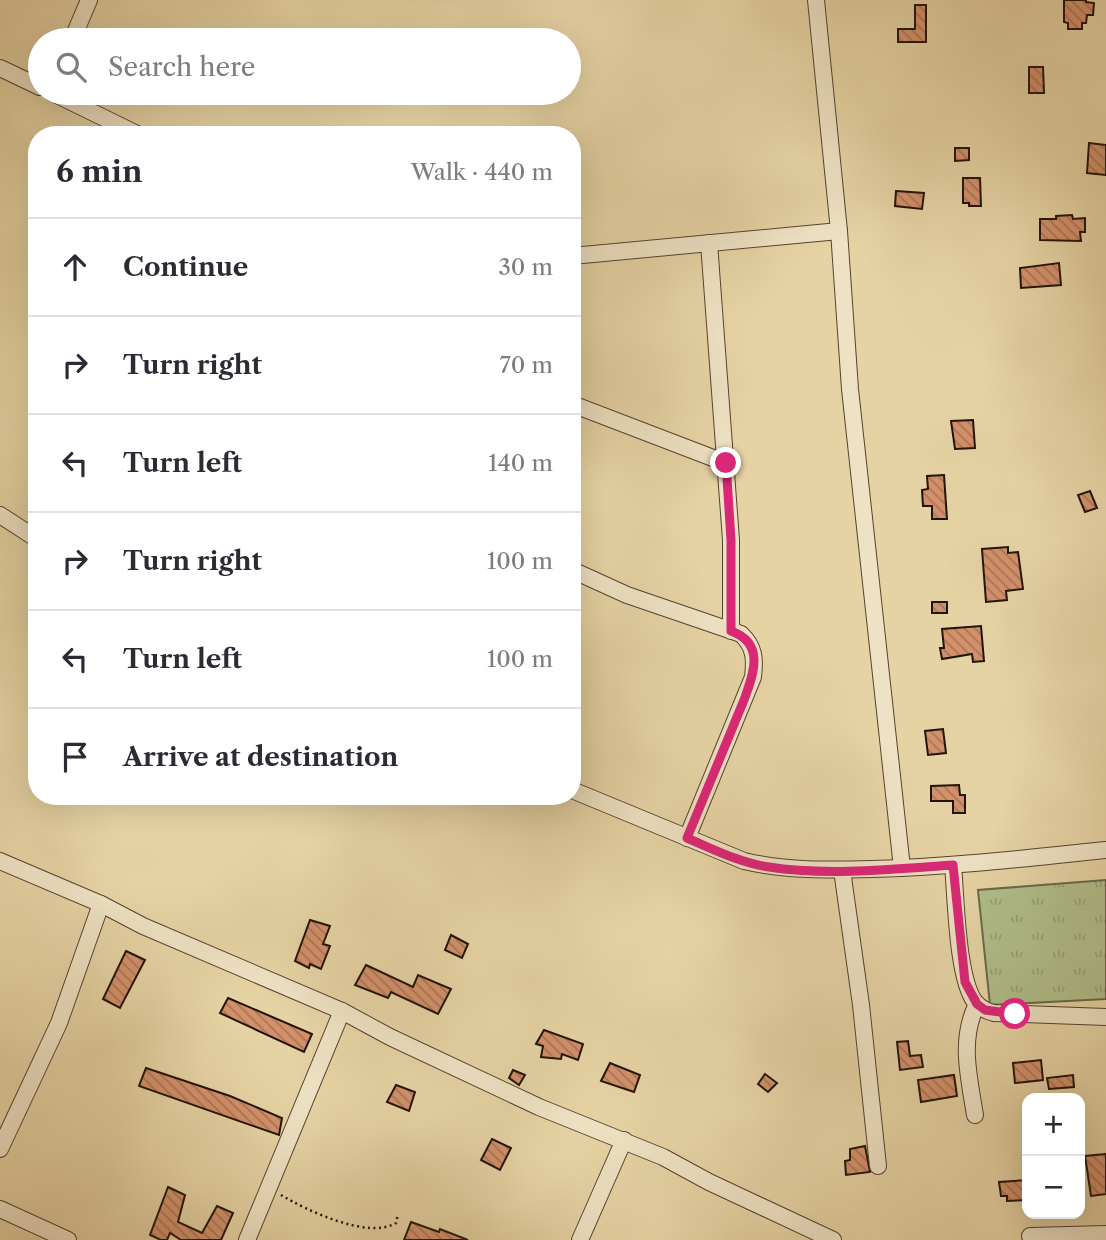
<!DOCTYPE html>
<meta charset="utf-8">
<style>
body{margin:0;font-family:"Libre Caslon Text",serif;background:#f2f2f3;color:#2b2b33}
.controls{position:absolute;right:21px;bottom:21px;display:grid;overflow:hidden;border-radius:14px;box-shadow:0 7px 28px #0002}
.controls button{width:63px;height:63px;display:grid;place-items:center;padding:0;border:0;border-bottom:2px solid #e1e1e2;background:#fff;color:#2b2b33;font:35px sans-serif}
.stop{position:absolute;width:21px;height:21px;margin:-16px;border:5px solid #db2777;border-radius:50%;background:#fff}
.stop.end{background:#db2777;border-color:#fff;box-shadow:0 2px 7px #0008}
.list{margin:0;padding:0;list-style:none}
h2{display:flex;justify-content:space-between;align-items:center;height:91px;margin:0;padding:0 28px;font-size:30px}
h2 small{font-size:23px;font-weight:400;color:#7c7c81}
.list li{display:grid;grid-template-columns:46px 1fr auto;gap:21px;align-items:center;box-sizing:border-box;height:98px;padding:0 28px;border-top:2px solid #e1e1e2}
.list b{display:block;font-size:26px;white-space:nowrap}
.list em{font-size:23px;font-style:normal;color:#7c7c81}
.icon{flex:none;width:38px;height:38px;fill:none;stroke:currentColor;stroke-width:2;stroke-linecap:round;stroke-linejoin:round}
.map{position:relative;flex:none;width:1106px;height:1240px;overflow:hidden}
.search{position:absolute;background:#fff;box-shadow:0 7px 28px #0002;left:28px;top:28px;width:553px;height:77px;display:flex;align-items:center;gap:18px;box-sizing:border-box;padding:0 24px;border-radius:38px;color:#7c7c81;font-size:26px}
.panel{position:absolute;background:#fff;box-shadow:0 7px 28px #0002;left:28px;top:126px;width:553px;height:679px;border-radius:28px}
.map>svg:first-child{display:block}
.grass{fill:url(#grass-tufts);stroke:#696949;stroke-width:2}
.building{fill:url(#building-back-hatch);stroke:#221408;stroke-width:2}
.lines{fill:none;stroke-linecap:round;stroke-linejoin:round}
.street-casing{stroke:#53442f;stroke-width:18}
.path{stroke:#221408;stroke-width:2.5;stroke-dasharray:2 3.5;stroke-linecap:butt}
.street{stroke:#efe2c4;stroke-width:16}
.route{stroke:#db2777;stroke-width:9}
</style>
<div class="map">
<svg width="1106" height="1240" viewBox="0 0 1106 1240">
<defs>
<pattern id="grass-tufts" width="24" height="20" patternUnits="userSpaceOnUse" patternTransform="scale(1.75)"><rect width="24" height="20" fill="#b0be8a"/><path d="M3 7l-1-3M5 7V3M7 7l1-3M15 17l-1-3M17 17v-4M19 17l1-3" fill="none" stroke="#97a276"/></pattern>
<pattern id="building-back-hatch" width="6" height="6" patternUnits="userSpaceOnUse" patternTransform="scale(1.75)"><rect width="6" height="6" fill="#d3916b"/><path d="M-1 5l2 2M0 0l6 6M5-1l2 2" fill="none" stroke="#ab7556"/></pattern>
</defs>
<rect width="100%" height="100%" fill="#e6d3a4"/>
<filter id="stains"><feTurbulence type="fractalNoise" baseFrequency=".00286" numOctaves="4"/><feColorMatrix values="0 0 0 0 .2 0 0 0 0 .09 0 0 0 0 .02 0 0 0 .5 -.17"/></filter>
<radialGradient id="worn" r=".72"><stop offset=".6" stop-color="#630" stop-opacity="0"/><stop offset="1" stop-color="#630" stop-opacity=".3"/></radialGradient>
<path class="grass" d="M 1106,880 L 1106,999 L 990,1005 L 978,890 Z"/>
<g class="building">
<path d="M 1064,0 L 1086,0 L 1086,2 L 1094,3 L 1093,15 L 1087,15 L 1086,23 L 1082,23 L 1082,29 L 1068,29 L 1068,23 L 1064,22 Z"/>
<path d="M 915,5 L 926,5 L 926,42 L 898,42 L 898,29 L 915,29 Z"/>
<path d="M 1029,67 L 1043,67 L 1044,93 L 1029,93 Z"/>
<path d="M 1089,143 L 1106,145 L 1106,175 L 1087,173 Z"/>
<path d="M 955,148 L 969,148 L 969,160 L 955,161 Z"/>
<path d="M 963,178 L 980,178 L 981,206 L 969,206 L 969,203 L 963,203 Z"/>
<path d="M 896,191 L 924,193 L 922,209 L 895,206 Z"/>
<path d="M 1072,215 L 1073,219 L 1085,218 L 1085,232 L 1080,232 L 1081,241 L 1040,240 L 1040,219 L 1056,219 L 1056,216 Z"/>
<path d="M 1059,263 L 1061,285 L 1021,288 L 1020,268 Z"/>
<path d="M 973,420 L 975,448 L 955,449 L 951,421 Z"/>
<path d="M 944,475 L 947,519 L 932,519 L 932,506 L 923,506 L 922,490 L 928,489 L 927,476 Z"/>
<path d="M 1090,491 L 1097,508 L 1085,512 L 1078,495 Z"/>
<path d="M 1008,547 L 1008,553 L 1018,552 L 1023,589 L 1006,591 L 1007,600 L 986,602 L 982,549 Z"/>
<rect x="932" y="602" width="15" height="11"/>
<path d="M 981,626 L 984,661 L 973,662 L 972,654 L 942,659 L 940,648 L 944,648 L 942,629 Z"/>
<path d="M 943,729 L 946,753 L 928,755 L 925,731 Z"/>
<path d="M 959,785 L 960,795 L 965,795 L 965,813 L 953,813 L 953,801 L 931,801 L 931,786 Z"/>
<path d="M 310,920 L 330,926 L 323,944 L 330,946 L 321,969 L 310,964 L 309,968 L 295,961 Z"/>
<path d="M 451,935 L 468,944 L 462,958 L 445,950 Z"/>
<path d="M 126,951 L 145,960 L 120,1008 L 103,999 Z"/>
<path d="M 366,965 L 413,987 L 418,975 L 451,989 L 438,1014 L 391,992 L 388,998 L 355,985 Z"/>
<path d="M 228,998 L 312,1034 L 304,1052 L 220,1013 Z"/>
<path d="M 544,1030 L 583,1044 L 578,1060 L 562,1054 L 561,1059 L 541,1057 L 543,1046 L 536,1044 Z"/>
<path d="M 908,1041 L 910,1056 L 921,1055 L 923,1067 L 900,1070 L 897,1042 Z"/>
<path d="M 1041,1060 L 1043,1080 L 1015,1083 L 1013,1063 Z"/>
<path d="M 610,1063 L 640,1075 L 634,1092 L 601,1081 Z"/>
<path d="M 146,1068 L 230,1096 L 282,1118 L 279,1135 L 139,1086 Z"/>
<path d="M 513,1070 L 525,1075 L 519,1085 L 509,1078 Z"/>
<path d="M 765,1074 L 777,1083 L 768,1092 L 758,1084 Z"/>
<path d="M 954,1075 L 957,1096 L 921,1102 L 918,1080 Z"/>
<path d="M 1073,1075 L 1074,1087 L 1049,1089 L 1047,1078 Z"/>
<path d="M 396,1085 L 415,1092 L 409,1111 L 387,1102 Z"/>
<path d="M 492,1139 L 511,1148 L 500,1170 L 481,1160 Z"/>
<path d="M 865,1146 L 870,1172 L 846,1175 L 845,1161 L 850,1160 L 850,1149 Z"/>
<path d="M 1106,1154 L 1106,1194 L 1091,1196 L 1085,1156 Z"/>
<path d="M 1027,1180 L 1027,1200 L 1007,1201 L 1007,1196 L 1001,1196 L 999,1182 Z"/>
<path d="M 168,1187 L 185,1195 L 178,1222 L 202,1233 L 217,1206 L 233,1213 L 221,1240 L 181,1240 L 170,1233 L 167,1240 L 161,1240 L 150,1235 Z"/>
<path d="M 411,1222 L 439,1232 L 440,1229 L 468,1240 L 404,1240 Z"/>
</g>
<g class="lines">
<g class="street-casing">
<g id="street">
<path d="M 816,0 L 839,231 L 850,389 L 902,868"/>
<path d="M 72,40 L 89,0"/>
<path d="M 0,68 L 40,87"/>
<path d="M 53,93 L 139,135"/>
<path d="M 709,243 L 731,540 L 731,631"/>
<path d="M 572,256 L 839,231"/>
<path d="M 572,404 L 726,463"/>
<path d="M 0,515 L 37,539"/>
<path d="M 572,570 L 627,595 L 741,634 C 755,647 755,660 753,677 L 687,838"/>
<path d="M 572,790 L 744,861 C 786,871 829,870 872,869 C 950,867 1028,858 1106,850"/>
<path d="M 0,861 L 101,904 L 143,926 L 342,1011 L 390,1037 L 539,1107 L 663,1157 L 709,1182 L 833,1240"/>
<path d="M 953,865 C 956,898 957,978 975,1002 C 980,1008 986,1011 994,1013 L 1106,1017"/>
<path d="M 842,870 L 861,1005 L 878,1166"/>
<path d="M 975,1115 C 969,1077 959,1040 977,1004"/>
<path d="M 0,1149 L 59,1023 L 101,904"/>
<path d="M 0,1209 L 68,1240"/>
<path d="M 1030,1236 L 1106,1234"/>
<path d="M 247,1240 L 342,1011"/>
<path d="M 580,1240 L 624,1140"/>
</g>
</g>
<path class="path" d="M 281,1195 C 306,1210 368,1240 396,1223 L 398,1214"/>
<use href="#street" class="street"/>
</g>
<g class="lines">
<path class="route" d="M 726,463 L 731,540 L 731,631 C 765,643 754,673 744,700 L 687,838 C 713,849 740,863 769,867 C 825,876 896,869 953,865 L 965,982 L 977,1004 L 985,1010 L 1015,1014"/>
</g>
<rect width="100%" height="100%" filter="url(#stains)"/>
<rect width="100%" height="100%" fill="url(#worn)"/>
</svg>
<div class="controls">
<button>+</button>
<button>−</button>
</div>
<div class="stop" style="left:1015px;top:1014px"></div>
<div class="stop end" style="left:726px;top:463px"></div>
<div class="search"><svg class="icon" aria-label="search" viewBox="0 0 24 24"><circle cx="10" cy="10" r="6"/><path d="M15 15l6 6"/></svg>Search here</div>
<section class="panel">
<h2>6 min<small>Walk · 440 m</small></h2>
<ul class="list">
<li><svg class="icon" aria-label="ahead" viewBox="0 0 24 24"><path d="M12 20V5M6 11l6-6 6 6"/></svg><div><b>Continue</b></div><em>30 m</em></li>
<li><svg class="icon" aria-label="right" viewBox="0 0 24 24"><path d="M7 20v-9h11M14 6l5 5-5 5"/></svg><div><b>Turn right</b></div><em>70 m</em></li>
<li><svg class="icon" aria-label="left" viewBox="0 0 24 24"><path d="M17 20v-9H6M10 6l-5 5 5 5"/></svg><div><b>Turn left</b></div><em>140 m</em></li>
<li><svg class="icon" aria-label="right" viewBox="0 0 24 24"><path d="M7 20v-9h11M14 6l5 5-5 5"/></svg><div><b>Turn right</b></div><em>100 m</em></li>
<li><svg class="icon" aria-label="left" viewBox="0 0 24 24"><path d="M17 20v-9H6M10 6l-5 5 5 5"/></svg><div><b>Turn left</b></div><em>100 m</em></li>
<li><svg class="icon" aria-label="arrive" viewBox="0 0 24 24"><path d="M6 21V4h12l-3 4 3 4H6"/></svg><div><b>Arrive at destination</b></div></li>
</ul>
</section>
</div>
